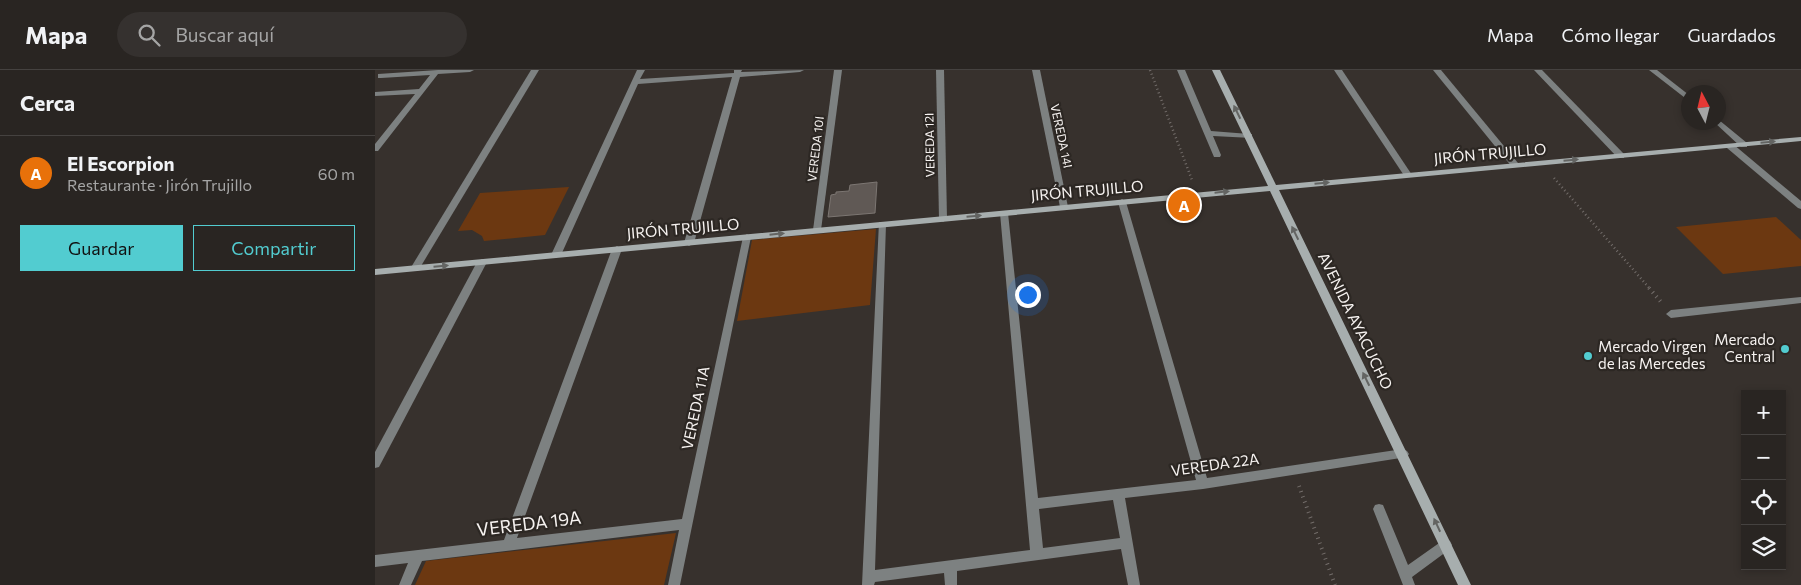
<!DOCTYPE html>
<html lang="es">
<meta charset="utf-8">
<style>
body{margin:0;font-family:Commissioner,sans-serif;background:#35312f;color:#f1f3f6}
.controls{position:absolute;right:15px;bottom:15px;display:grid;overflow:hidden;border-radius:0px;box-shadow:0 2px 8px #0003}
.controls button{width:45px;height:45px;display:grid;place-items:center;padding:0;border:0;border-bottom:1px solid #454240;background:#292522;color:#f1f3f6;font:25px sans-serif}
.compass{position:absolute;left:1306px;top:15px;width:45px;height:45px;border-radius:50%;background:#292522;box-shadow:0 2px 8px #0003;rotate:353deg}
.you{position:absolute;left:652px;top:224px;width:18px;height:18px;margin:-12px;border:4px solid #fff;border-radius:50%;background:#1a73e8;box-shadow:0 0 0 8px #1a73e833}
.badge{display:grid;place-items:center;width:32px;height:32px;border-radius:50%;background:#52ccd0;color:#fff;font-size:16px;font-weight:700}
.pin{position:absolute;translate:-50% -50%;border:2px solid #fff;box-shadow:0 1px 5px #0006}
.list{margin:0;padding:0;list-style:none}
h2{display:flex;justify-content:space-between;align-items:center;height:65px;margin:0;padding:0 20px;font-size:21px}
h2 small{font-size:16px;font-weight:400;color:#a5a5a5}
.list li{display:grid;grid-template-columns:32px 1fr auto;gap:15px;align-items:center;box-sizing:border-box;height:75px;padding:0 20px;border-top:1px solid #454240}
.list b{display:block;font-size:19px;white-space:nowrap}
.list p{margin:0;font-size:16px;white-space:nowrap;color:#a5a5a5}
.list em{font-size:16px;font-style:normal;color:#a5a5a5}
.actions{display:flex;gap:10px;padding:15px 20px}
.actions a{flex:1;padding:11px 0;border:1px solid #52ccd0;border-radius:0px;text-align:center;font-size:18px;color:#52ccd0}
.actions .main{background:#52ccd0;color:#111}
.icon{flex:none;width:28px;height:28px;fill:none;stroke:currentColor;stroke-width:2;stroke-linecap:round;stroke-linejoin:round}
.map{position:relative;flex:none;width:1426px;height:515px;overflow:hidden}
header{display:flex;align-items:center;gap:30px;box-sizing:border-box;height:70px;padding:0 25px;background:#292522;border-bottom:1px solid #454240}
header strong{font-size:24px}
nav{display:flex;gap:28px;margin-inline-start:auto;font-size:18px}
.search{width:350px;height:45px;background:#35312f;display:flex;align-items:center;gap:12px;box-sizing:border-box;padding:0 18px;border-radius:28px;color:#a5a5a5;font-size:19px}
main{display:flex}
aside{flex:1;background:#292522}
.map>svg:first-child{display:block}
.green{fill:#6c3811}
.building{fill:#605955;stroke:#7c7672}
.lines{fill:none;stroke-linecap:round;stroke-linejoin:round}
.path-far1{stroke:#736d6a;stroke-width:2.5;stroke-dasharray:1 3;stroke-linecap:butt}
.path{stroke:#736d6a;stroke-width:4;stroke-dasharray:1 4.5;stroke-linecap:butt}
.lane{fill:#7d8181;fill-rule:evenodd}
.street{fill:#7d8181;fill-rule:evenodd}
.secondary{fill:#a7aeae;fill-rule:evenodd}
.oneway{fill:#636462}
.poi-dot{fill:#52ccd0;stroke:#2c2723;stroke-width:2}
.labels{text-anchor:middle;stroke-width:4.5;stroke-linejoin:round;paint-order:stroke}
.far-street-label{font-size:12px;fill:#f6f2f0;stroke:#2c2723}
.street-label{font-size:15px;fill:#f6f2f0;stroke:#2c2723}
.poi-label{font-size:15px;fill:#f6f2f0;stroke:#2c2723;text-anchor:end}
.near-street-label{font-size:18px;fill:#f6f2f0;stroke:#2c2723}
</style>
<header>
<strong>Mapa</strong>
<div class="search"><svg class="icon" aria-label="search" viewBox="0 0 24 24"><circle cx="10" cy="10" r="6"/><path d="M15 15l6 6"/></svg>Buscar aquí</div>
<nav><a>Mapa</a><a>Cómo llegar</a><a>Guardados</a></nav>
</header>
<main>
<aside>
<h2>Cerca<small></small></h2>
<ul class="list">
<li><span class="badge" style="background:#e8710a">A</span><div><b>El Escorpion</b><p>Restaurante · Jirón Trujillo</p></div><em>60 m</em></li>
</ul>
<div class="actions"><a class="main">Guardar</a><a>Compartir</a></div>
</aside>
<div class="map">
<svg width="1426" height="515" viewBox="0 0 1426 515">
<rect width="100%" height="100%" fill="#37312d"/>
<g class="green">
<path d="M 194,117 L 170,165 L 109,171 L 107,166 L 97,160 L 83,161 L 105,123 Z"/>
<path d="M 1401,147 L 1426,170 L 1426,196 L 1348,204 L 1301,157 Z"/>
<path d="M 501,159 L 495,235 L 362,251 L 377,170 Z"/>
<path d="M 301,463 L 289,515 L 40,515 L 51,491 Z"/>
</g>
<path class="building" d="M 502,112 L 500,143 L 453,147 L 456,125 L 461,124 L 461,122 L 474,121 L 475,115 Z"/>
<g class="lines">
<g class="path-far1">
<path d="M 775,0 L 817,110"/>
<path d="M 1179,108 L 1275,219"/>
</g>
<g class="path">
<path d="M 1274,218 L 1286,232"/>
<path d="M 924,416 L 960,515"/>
</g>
<g class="lane">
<path d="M 802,0 L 810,0 L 836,61 L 874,64 L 877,64 L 877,68 L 838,66 L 846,85 L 845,87 L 839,87 Z"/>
<path d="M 1004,434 L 1008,435 L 1033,495 L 1067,471 L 1071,469 L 1075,471 L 1077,475 L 1075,479 L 1037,507 L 1040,515 L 1028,515 L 998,439 L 1000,435 Z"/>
</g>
<g class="street">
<path d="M 63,0 L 99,0 L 95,2 L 63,4 L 3,81 L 0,81 L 0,74 L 40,24 L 0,26 L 0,22 L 44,19 L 55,5 L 6,8 L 3,8 L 3,4 Z"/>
<path d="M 156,0 L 164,0 L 43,201 L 37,201 L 35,199 Z"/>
<path d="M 262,0 L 270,0 L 265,9 L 359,3 L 359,0 L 367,0 L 366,2 L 429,0 L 425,2 L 365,7 L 319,173 L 314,176 L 309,173 L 357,7 L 263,14 L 186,185 L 181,188 L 178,187 L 176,185 Z"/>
<path d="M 459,0 L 467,0 L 446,160 L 442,163 L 438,160 Z"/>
<path d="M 561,0 L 569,0 L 572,149 L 568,152 L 564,149 Z"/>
<path d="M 657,0 L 665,0 L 693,137 L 689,140 L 685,137 Z"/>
<path d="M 959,0 L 967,0 L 1037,105 L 1036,107 L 1030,107 Z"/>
<path d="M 1058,0 L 1066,0 L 1143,93 L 1143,97 L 1137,97 Z"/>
<path d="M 1159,0 L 1167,0 L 1249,84 L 1249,88 L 1243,88 Z"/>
<path d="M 1274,0 L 1282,0 L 1314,25 L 1314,31 Z"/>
<path d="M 1344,50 L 1372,73 L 1372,77 L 1366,77 L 1339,52 L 1344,52 Z"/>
<path d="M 1352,74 L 1358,74 L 1426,131 L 1426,139 L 1423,138 L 1352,78 Z"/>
<path d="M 747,129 L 751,132 L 832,408 L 1028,379 L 1032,381 L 1034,384 L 1032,387 L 828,419 L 750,428 L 765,515 L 753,515 L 746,479 L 582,501 L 582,515 L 570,515 L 569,503 L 500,512 L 499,515 L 487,515 L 504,152 L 510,152 L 511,154 L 500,500 L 655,480 L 625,143 L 626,141 L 632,141 L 633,143 L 663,428 L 821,410 L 743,132 ZM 738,430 L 745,468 L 668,478 L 664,439 Z"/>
<path d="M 372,164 L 376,167 L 305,515 L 293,515 L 304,460 L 47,491 L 36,515 L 24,515 L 33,493 L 0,497 L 0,485 L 129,470 L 237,179 L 242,176 L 247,179 L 142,468 L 307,449 L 368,167 Z"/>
<path d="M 107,189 L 112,192 L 4,397 L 0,398 L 0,382 L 102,192 Z"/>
<path d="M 1426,227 L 1426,233 L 1296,248 L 1291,244 L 1296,240 Z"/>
</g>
<path class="secondary" d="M 837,0 L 845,0 L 901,115 L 1426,67 L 1426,71 L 904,120 L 1096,515 L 1083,515 L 895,121 L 0,205 L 0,199 L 893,116 Z"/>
</g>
<defs><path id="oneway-solid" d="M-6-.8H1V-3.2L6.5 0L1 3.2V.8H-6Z" transform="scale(1.25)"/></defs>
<g class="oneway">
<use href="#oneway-solid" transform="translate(862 42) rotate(-116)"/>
<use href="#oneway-solid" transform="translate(1393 72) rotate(-5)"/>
<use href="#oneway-solid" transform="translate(1196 90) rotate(-5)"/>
<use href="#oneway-solid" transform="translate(947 113) rotate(-5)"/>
<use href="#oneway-solid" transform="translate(847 122) rotate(-6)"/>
<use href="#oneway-solid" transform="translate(599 146) rotate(-5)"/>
<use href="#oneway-solid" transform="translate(920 163) rotate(-116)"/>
<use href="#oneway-solid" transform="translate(402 164) rotate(-6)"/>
<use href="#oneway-solid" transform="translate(66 196) rotate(-5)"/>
<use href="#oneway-solid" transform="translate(991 309) rotate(-116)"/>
<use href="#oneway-solid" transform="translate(1062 455) rotate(-115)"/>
</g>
<g class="poi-dot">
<circle cx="1410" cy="279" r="5"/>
<circle cx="1213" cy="286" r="5"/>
</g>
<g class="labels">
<g class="far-street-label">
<text transform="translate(686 66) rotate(78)" y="4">VEREDA 14I</text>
<text transform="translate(555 75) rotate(-91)" y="4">VEREDA 12I</text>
<text transform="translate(441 79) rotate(-83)" y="4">VEREDA 10I</text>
</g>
<g class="street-label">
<text transform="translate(1115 84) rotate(-5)" y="5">JIRÓN TRUJILLO</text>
<text transform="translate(712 121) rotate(-5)" y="5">JIRÓN TRUJILLO</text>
<text transform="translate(308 159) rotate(-5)" y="5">JIRÓN TRUJILLO</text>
<text transform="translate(980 251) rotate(64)" y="5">AVENIDA AYACUCHO</text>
<text transform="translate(321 338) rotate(-78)" y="5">VEREDA 11A</text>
<text transform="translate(840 395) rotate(-8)" y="5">VEREDA 22A</text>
</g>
<g class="poi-label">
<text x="1400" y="275">Mercado<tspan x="1400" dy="17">Central</tspan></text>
<text x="1223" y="282" text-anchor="start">Mercado Virgen<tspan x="1223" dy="17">de las Mercedes</tspan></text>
</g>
<g class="near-street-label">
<text transform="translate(154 454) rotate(-7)" y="6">VEREDA 19A</text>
</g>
</g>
</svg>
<div class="controls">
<button>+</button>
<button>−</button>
<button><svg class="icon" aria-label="locate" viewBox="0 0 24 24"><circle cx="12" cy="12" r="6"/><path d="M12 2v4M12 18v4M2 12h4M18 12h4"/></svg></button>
<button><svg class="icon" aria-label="layers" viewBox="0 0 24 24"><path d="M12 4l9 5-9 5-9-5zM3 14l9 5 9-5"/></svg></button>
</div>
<svg class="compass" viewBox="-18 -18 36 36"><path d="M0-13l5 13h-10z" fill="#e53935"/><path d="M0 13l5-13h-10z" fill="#a5a5a5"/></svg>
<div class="you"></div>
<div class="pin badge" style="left:809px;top:135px;background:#e8710a">A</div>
</div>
</main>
